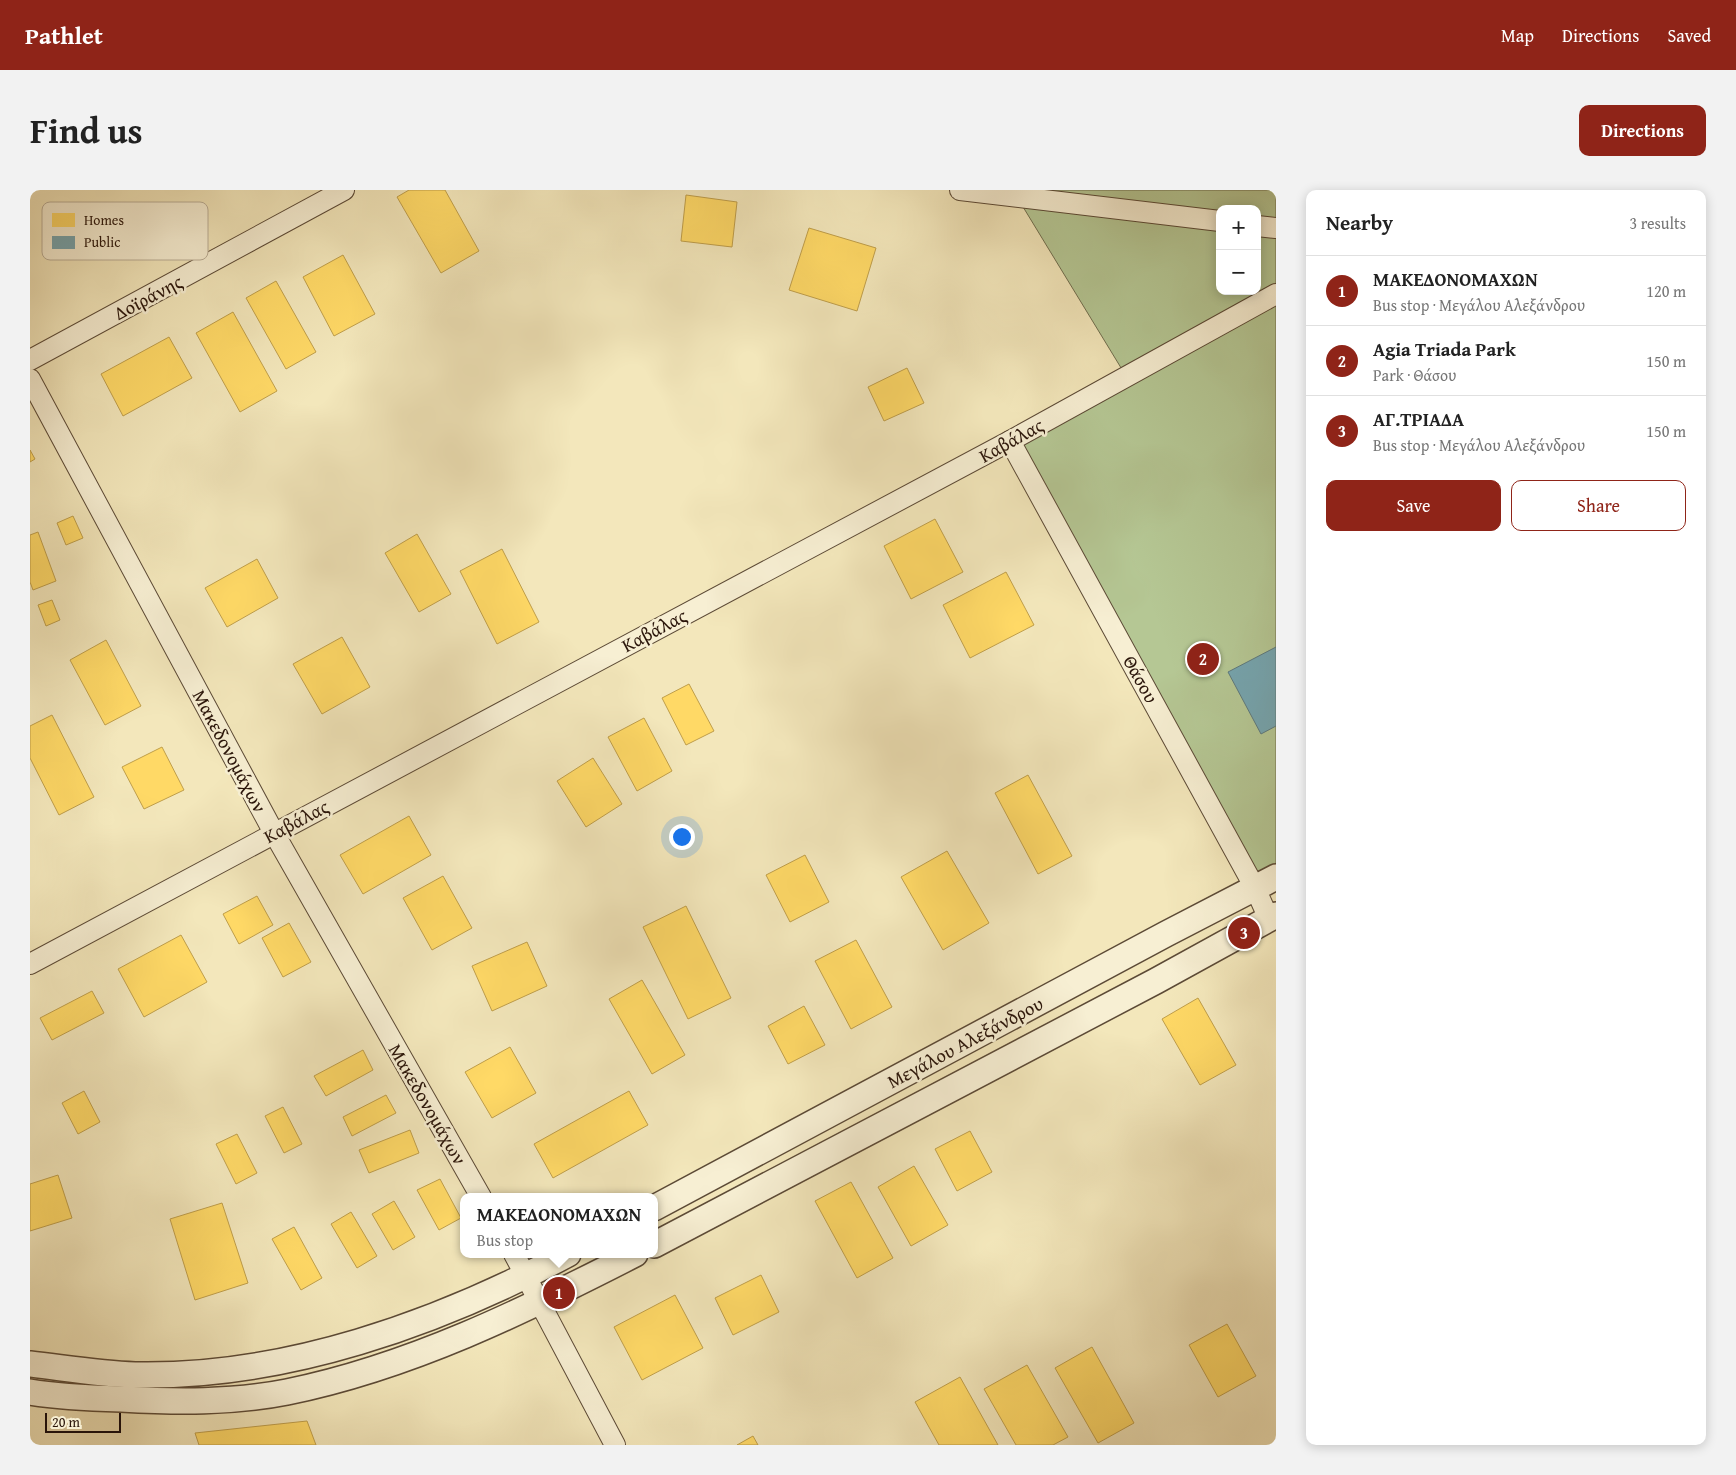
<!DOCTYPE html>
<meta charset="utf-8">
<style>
body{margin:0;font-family:"Gentium Book Plus",serif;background:#f2f2f2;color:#222}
.controls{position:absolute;right:15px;top:15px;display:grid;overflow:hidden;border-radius:10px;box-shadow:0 2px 12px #0003}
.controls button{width:45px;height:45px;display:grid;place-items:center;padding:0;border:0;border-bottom:1px solid #e0e0e0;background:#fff;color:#222;font:25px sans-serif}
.scale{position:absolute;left:15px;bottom:12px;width:76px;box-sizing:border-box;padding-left:5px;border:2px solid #2a150a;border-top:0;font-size:14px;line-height:18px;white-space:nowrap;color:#2a150a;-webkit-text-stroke:4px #f7efd3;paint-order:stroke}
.you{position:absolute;left:651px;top:646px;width:18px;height:18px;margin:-12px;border:4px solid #fff;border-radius:50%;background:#1a73e8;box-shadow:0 0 0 8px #1a73e833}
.badge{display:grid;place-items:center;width:32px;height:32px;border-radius:50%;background:#8f2418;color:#fff;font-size:16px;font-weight:700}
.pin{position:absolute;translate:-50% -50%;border:2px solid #fff;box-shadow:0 1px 5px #0006}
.popup{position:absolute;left:430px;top:1003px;width:198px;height:65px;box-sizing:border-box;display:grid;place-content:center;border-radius:10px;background:#fff;filter:drop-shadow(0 1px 4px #0005);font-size:16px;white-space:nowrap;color:#767676}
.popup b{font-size:19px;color:#222}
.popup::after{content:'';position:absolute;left:50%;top:100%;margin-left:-10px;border:10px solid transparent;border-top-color:#fff}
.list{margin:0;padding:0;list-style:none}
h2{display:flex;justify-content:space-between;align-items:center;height:65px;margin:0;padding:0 20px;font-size:21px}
h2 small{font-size:16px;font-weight:400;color:#767676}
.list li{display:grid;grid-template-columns:32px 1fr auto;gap:15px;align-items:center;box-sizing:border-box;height:70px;padding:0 20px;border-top:1px solid #e0e0e0}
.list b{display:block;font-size:19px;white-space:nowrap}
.list p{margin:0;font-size:16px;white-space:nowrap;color:#767676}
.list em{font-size:16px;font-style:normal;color:#767676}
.actions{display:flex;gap:10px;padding:15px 20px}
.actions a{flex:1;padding:11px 0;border:1px solid #8f2418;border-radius:10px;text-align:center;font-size:18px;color:#8f2418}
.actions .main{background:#8f2418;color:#fff}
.map{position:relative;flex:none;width:1246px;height:1255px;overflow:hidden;border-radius:10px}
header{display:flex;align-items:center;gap:30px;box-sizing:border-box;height:70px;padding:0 25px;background:#8f2418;color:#fff}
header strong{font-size:24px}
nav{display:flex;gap:28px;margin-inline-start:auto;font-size:18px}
.intro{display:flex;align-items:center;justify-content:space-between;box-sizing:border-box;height:120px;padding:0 30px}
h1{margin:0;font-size:35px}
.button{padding:12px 22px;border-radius:10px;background:#8f2418;color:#fff;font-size:18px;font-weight:700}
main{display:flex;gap:30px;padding:0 30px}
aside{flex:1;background:#fff;border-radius:10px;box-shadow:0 2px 12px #0003}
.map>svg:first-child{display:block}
.green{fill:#b5c794;stroke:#706e4f;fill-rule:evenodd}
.homes{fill:#ffd966;stroke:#bf9e4a}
.public{fill:#76a5af;stroke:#5f7a7e}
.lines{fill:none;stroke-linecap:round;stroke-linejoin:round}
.minor-casing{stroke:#5c4a36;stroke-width:22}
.tertiary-casing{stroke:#5c4a36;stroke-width:28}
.minor{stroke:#f7efd3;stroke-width:20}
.tertiary{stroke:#f7efd3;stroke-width:25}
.labels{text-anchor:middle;stroke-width:5;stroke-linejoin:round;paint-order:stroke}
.street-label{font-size:19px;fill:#2a150a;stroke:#f7efd3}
.key{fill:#f7efd3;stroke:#baae97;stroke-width:1}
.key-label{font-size:14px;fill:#2a150a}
</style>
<header>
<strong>Pathlet</strong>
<nav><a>Map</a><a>Directions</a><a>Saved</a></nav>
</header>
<div class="intro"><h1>Find us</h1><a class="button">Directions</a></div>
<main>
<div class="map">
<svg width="1246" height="1255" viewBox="0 0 1246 1255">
<rect width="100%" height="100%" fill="#f3e7bb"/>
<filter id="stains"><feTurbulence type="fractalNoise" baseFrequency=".004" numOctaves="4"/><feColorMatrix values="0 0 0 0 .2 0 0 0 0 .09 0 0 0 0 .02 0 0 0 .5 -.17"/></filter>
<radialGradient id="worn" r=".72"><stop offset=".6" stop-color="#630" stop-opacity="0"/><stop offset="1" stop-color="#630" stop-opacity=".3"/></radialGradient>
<path class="green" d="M 929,0 L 1246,0 L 1246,687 L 1225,698 L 980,251 L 1096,186 L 987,7 ZM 1190,19 L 1227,19 L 1227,101 L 1190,101 Z"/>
<g class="homes">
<path d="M 379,0 L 415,0 L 449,61 L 411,83 L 367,7 Z"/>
<path d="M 656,5 L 707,12 L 702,57 L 651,51 Z"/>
<path d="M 779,38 L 846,58 L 827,121 L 759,100 Z"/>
<path d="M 313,65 L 345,124 L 304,146 L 273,87 Z"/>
<path d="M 246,91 L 286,162 L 256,179 L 216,108 Z"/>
<path d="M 203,122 L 247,201 L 210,222 L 166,143 Z"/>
<path d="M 139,147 L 162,188 L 93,226 L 71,184 Z"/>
<path d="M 877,178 L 894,213 L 854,231 L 838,197 Z"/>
<path d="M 0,260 L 5,269 L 0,272 Z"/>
<path d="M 43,326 L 53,348 L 36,355 L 27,333 Z"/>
<path d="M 905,329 L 933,382 L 881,409 L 854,356 Z"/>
<path d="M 8,342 L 26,391 L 3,400 L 0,392 L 0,345 Z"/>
<path d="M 387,344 L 421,404 L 389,422 L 355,363 Z"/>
<path d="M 472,359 L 509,432 L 467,454 L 430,381 Z"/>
<path d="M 227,369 L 248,408 L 197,437 L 175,398 Z"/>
<path d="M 976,382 L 1004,435 L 940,468 L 913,415 Z"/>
<path d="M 22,410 L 30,430 L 16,436 L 8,415 Z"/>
<path d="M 312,447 L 340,497 L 292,524 L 263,474 Z"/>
<path d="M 76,450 L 111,516 L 75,535 L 40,470 Z"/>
<path d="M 659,494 L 684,541 L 656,555 L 632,508 Z"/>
<path d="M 22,525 L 64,607 L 29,625 L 0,568 L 0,536 Z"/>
<path d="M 614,528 L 642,581 L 607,601 L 578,547 Z"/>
<path d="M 132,557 L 154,600 L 114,619 L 92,577 Z"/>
<path d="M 563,568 L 592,614 L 556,637 L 527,591 Z"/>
<path d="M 998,585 L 1042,666 L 1008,684 L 965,603 Z"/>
<path d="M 379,626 L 401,665 L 333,704 L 310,665 Z"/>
<path d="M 917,661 L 959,733 L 913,760 L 871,687 Z"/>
<path d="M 775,665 L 799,712 L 760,732 L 736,685 Z"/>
<path d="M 413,686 L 442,738 L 402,760 L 373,708 Z"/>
<path d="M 227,706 L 243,735 L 209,754 L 193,724 Z"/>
<path d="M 656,716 L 701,808 L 658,829 L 613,737 Z"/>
<path d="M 259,733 L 281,772 L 253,787 L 232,748 Z"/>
<path d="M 151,745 L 177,792 L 114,827 L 88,779 Z"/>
<path d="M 826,750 L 862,817 L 821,839 L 785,771 Z"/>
<path d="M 497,752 L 517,796 L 462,821 L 442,776 Z"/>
<path d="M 612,790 L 655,865 L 622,884 L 579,809 Z"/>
<path d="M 62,801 L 74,823 L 22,850 L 10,828 Z"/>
<path d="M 1168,808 L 1206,875 L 1170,895 L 1132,829 Z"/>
<path d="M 774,816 L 795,855 L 758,874 L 738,836 Z"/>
<path d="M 480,857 L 506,903 L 462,928 L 435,882 Z"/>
<path d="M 333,860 L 343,880 L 296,906 L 284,886 Z"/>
<path d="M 54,901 L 70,932 L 48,944 L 32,913 Z"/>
<path d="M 599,901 L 618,935 L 523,988 L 504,954 Z"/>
<path d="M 356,905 L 366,923 L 322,946 L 313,927 Z"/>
<path d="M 253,917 L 272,954 L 254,963 L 235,926 Z"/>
<path d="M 380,940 L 389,963 L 339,983 L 329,960 Z"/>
<path d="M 940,941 L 962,982 L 927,1001 L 905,959 Z"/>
<path d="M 207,944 L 227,983 L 206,994 L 186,954 Z"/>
<path d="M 884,976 L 918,1035 L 881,1056 L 848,997 Z"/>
<path d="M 28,985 L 42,1028 L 0,1041 L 0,994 Z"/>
<path d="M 410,989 L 431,1028 L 409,1040 L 387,1000 Z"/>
<path d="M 821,992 L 863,1068 L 827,1088 L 785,1011 Z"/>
<path d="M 364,1011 L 385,1047 L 363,1060 L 342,1024 Z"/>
<path d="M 192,1013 L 218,1093 L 165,1110 L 140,1029 Z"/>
<path d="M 321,1022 L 347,1066 L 327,1078 L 301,1034 Z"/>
<path d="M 264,1037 L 292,1088 L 271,1100 L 242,1049 Z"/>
<path d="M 731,1085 L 749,1122 L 703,1145 L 685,1108 Z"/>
<path d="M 645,1105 L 673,1158 L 612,1190 L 584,1137 Z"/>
<path d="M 1197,1134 L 1226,1186 L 1188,1207 L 1159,1155 Z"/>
<path d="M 1062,1157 L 1104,1233 L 1068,1253 L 1025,1178 Z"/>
<path d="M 997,1175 L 1038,1247 L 1023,1255 L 986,1255 L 954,1199 Z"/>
<path d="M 930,1187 L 968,1255 L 909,1255 L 885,1212 Z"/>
<path d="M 277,1231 L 286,1255 L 169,1255 L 165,1243 Z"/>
<path d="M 723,1246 L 728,1255 L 707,1255 Z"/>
</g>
<path class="public" d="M 1246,457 L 1246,536 L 1231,544 L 1198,482 Z"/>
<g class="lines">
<g class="minor-casing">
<g id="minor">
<path d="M 930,0 L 1190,31"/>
<path d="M 1227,36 L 1246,38"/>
<path d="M 0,170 L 314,0"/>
<path d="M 0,189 L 244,643 L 451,1007"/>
<path d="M 980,251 L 1225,698 L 1239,729"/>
<path d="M 0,774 L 980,251 L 1246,104"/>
<path d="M 484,1064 L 585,1255"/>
</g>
</g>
<g class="tertiary-casing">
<g id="tertiary">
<path d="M 624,1018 L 1136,744 L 1246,687"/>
<path d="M 624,1055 L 1126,791 L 1246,725"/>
<path d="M 0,1174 C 35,1178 70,1184 105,1185 C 255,1188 407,1134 538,1064"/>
<path d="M 0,1202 C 30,1207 60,1208 91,1209 C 146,1212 202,1213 257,1202 C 380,1177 494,1121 605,1064"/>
</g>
</g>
<use href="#minor" class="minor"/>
<use href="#tertiary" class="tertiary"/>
</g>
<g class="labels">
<g class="street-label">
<text transform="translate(118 107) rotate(-28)" y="7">Δοϊράνης</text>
<text transform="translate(981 250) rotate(-29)" y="7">Καβάλας</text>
<text transform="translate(624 440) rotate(-28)" y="7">Καβάλας</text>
<text transform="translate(1111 489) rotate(61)" y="7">Θάσου</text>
<text transform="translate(200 561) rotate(62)" y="7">Μακεδονομάχων</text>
<text transform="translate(266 631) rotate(-28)" y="7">Καβάλας</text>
<text transform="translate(935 852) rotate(-28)" y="7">Μεγάλου Αλεξάνδρου</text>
<text transform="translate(398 914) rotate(60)" y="7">Μακεδονομάχων</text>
</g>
</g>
<rect x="12" y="12" width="166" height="58" rx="8" class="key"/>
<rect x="22" y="23" width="23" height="14" fill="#ffd966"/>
<rect x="22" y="46" width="23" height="13" fill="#76a5af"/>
<g class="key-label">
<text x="54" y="35">Homes</text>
<text x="54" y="57">Public</text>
</g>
<rect width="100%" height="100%" filter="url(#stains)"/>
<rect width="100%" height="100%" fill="url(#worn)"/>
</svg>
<div class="controls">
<button>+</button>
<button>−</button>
</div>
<div class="scale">20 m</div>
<div class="you"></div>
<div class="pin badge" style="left:529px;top:1103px">1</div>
<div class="popup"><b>ΜΑΚΕΔΟΝΟΜΑΧΩΝ</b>Bus stop</div>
<div class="pin badge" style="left:1173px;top:469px">2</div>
<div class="pin badge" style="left:1214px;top:743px">3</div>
</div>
<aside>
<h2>Nearby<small>3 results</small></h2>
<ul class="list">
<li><span class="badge">1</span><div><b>ΜΑΚΕΔΟΝΟΜΑΧΩΝ</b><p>Bus stop · Μεγάλου Αλεξάνδρου</p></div><em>120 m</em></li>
<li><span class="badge">2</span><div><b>Agia Triada Park</b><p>Park · Θάσου</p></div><em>150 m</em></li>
<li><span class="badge">3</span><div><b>ΑΓ.ΤΡΙΑΔΑ</b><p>Bus stop · Μεγάλου Αλεξάνδρου</p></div><em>150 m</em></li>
</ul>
<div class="actions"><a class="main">Save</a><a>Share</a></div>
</aside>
</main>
